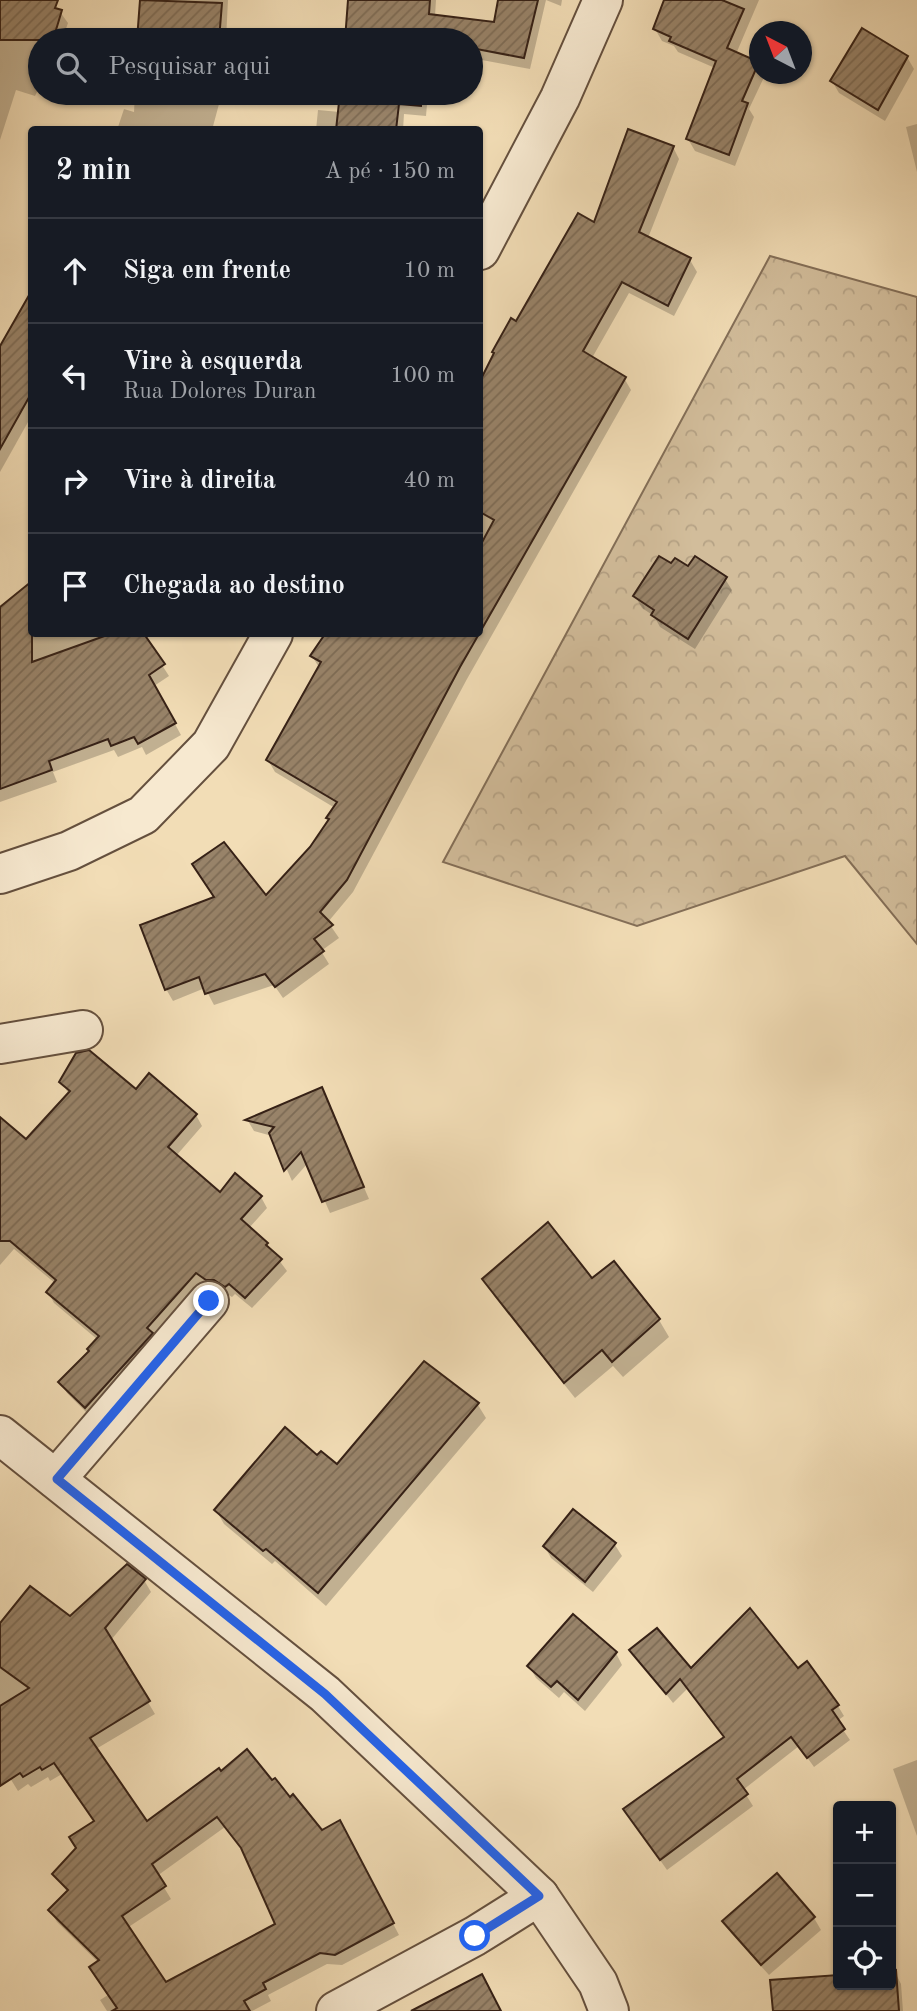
<!DOCTYPE html>
<html lang="pt">
<meta charset="utf-8">
<style>
body{margin:0;font-family:"Old Standard TT",serif;background:#242831;color:#f1f3f6}
.controls{position:absolute;right:21px;bottom:21px;display:grid;overflow:hidden;border-radius:7px;box-shadow:0 2px 5px #0004}
.controls button{width:63px;height:63px;display:grid;place-items:center;padding:0;border:0;border-bottom:2px solid #363941;background:#171b24;color:#f1f3f6;font:35px sans-serif}
.compass{position:absolute;left:749px;top:21px;width:63px;height:63px;border-radius:50%;background:#171b24;box-shadow:0 2px 5px #0004;rotate:318deg}
.stop{position:absolute;width:21px;height:21px;margin:-16px;border:5px solid #2563eb;border-radius:50%;background:#fff}
.stop.end{background:#2563eb;border-color:#fff;box-shadow:0 2px 7px #0008}
.list{margin:0;padding:0;list-style:none}
h2{display:flex;justify-content:space-between;align-items:center;height:91px;margin:0;padding:0 28px;font-size:30px}
h2 small{font-size:23px;font-weight:400;color:#9ea1a6}
.list li{display:grid;grid-template-columns:46px 1fr auto;gap:21px;align-items:center;box-sizing:border-box;height:105px;padding:0 28px;border-top:2px solid #363941}
.list b{display:block;font-size:26px;white-space:nowrap}
.list p{margin:0;font-size:23px;white-space:nowrap;color:#9ea1a6}
.list em{font-size:23px;font-style:normal;color:#9ea1a6}
.icon{flex:none;width:38px;height:38px;fill:none;stroke:currentColor;stroke-width:2;stroke-linecap:round;stroke-linejoin:round}
.map{position:relative;flex:none;width:917px;height:2011px;overflow:hidden}
.search{position:absolute;background:#171b24;box-shadow:0 2px 5px #0004;left:28px;top:28px;width:455px;height:77px;display:flex;align-items:center;gap:18px;box-sizing:border-box;padding:0 24px;border-radius:38px;color:#9ea1a6;font-size:26px}
.panel{position:absolute;background:#171b24;box-shadow:0 2px 5px #0004;left:28px;top:126px;width:455px;height:511px;border-radius:7px}
.map>svg:first-child{display:block}
.forest{fill:url(#forest-crowns);stroke:#846f58;stroke-width:2}
.shadow{fill:#0003;fill-rule:evenodd}
.building{fill:url(#building-hatch);stroke:#362116;stroke-width:2;fill-rule:evenodd}
.lines{fill:none;stroke-linecap:round;stroke-linejoin:round}
.minor-casing{stroke:#65503e;stroke-width:42}
.tertiary-casing{stroke:#65503e;stroke-width:42}
.minor{stroke:#f7e9d0;stroke-width:38}
.tertiary{stroke:#f7e9d0;stroke-width:38}
.route{stroke:#2563eb;stroke-width:9}
</style>
<div class="map">
<svg width="917" height="2011" viewBox="0 0 917 2011">
<defs>
<pattern id="forest-crowns" width="20" height="18" patternUnits="userSpaceOnUse" patternTransform="scale(1.75)"><rect width="20" height="18" fill="#d2bd9b"/><path d="M2 6a3 3 0 1 1 6 0M12 15a3 3 0 1 1 6 0" fill="none" stroke="#b5a285"/></pattern>
<pattern id="building-hatch" width="6" height="6" patternUnits="userSpaceOnUse" patternTransform="scale(1.75)"><rect width="6" height="6" fill="#988369"/><path d="M-1 1l2-2M0 6l6-6M5 7l2-2" fill="none" stroke="#7d6b55"/></pattern>
</defs>
<rect width="100%" height="100%" fill="#f2ddb6"/>
<filter id="stains"><feTurbulence type="fractalNoise" baseFrequency=".00286" numOctaves="4"/><feColorMatrix values="0 0 0 0 .2 0 0 0 0 .09 0 0 0 0 .02 0 0 0 .5 -.17"/></filter>
<radialGradient id="worn" r=".72"><stop offset=".6" stop-color="#630" stop-opacity="0"/><stop offset="1" stop-color="#630" stop-opacity=".3"/></radialGradient>
<path class="forest" d="M 770,256 L 917,297 L 917,944 L 845,856 L 637,926 L 443,862 Z"/>
<g class="shadow">
<path d="M 0,0 L 40,0 L 55,5 L 68,23 L 62,40 L 40,40 L 40,93 L 45,93 L 44,95 L 37,92 L 35,96 L 16,90 L 0,140 Z"/>
<path d="M 142,0 L 228,0 L 226,40 L 139,40 Z"/>
<path d="M 349,0 L 436,0 L 435,16 L 495,24 L 500,0 L 562,0 L 561,6 L 546,0 L 530,69 L 471,58 L 471,40 L 346,40 Z"/>
<path d="M 666,0 L 759,0 L 736,54 L 758,64 L 760,74 L 765,75 L 749,109 L 754,117 L 735,166 L 695,151 L 688,139 L 715,68 L 678,52 L 674,46 L 662,41 L 655,29 Z"/>
<path d="M 907,57 L 914,69 L 885,121 L 839,93 L 832,81 Z"/>
<path d="M 135,93 L 222,93 L 212,130 L 117,130 L 124,109 L 134,112 Z"/>
<path d="M 342,93 L 428,93 L 426,116 L 404,114 L 403,130 L 316,130 L 318,110 L 340,112 Z"/>
<path d="M 917,124 L 917,172 L 906,127 Z"/>
<path d="M 673,147 L 679,159 L 648,238 L 690,260 L 697,272 L 674,316 L 629,293 L 592,358 L 624,378 L 631,390 L 467,679 L 353,892 L 328,922 L 339,938 L 321,951 L 329,964 L 283,998 L 274,985 L 214,1005 L 205,988 L 173,1001 L 166,989 L 266,898 L 312,848 L 330,820 L 335,808 L 275,772 L 268,760 L 320,669 L 312,656 L 327,634 L 480,634 L 480,385 L 495,355 L 516,324 L 595,225 Z"/>
<path d="M 32,293 L 32,415 L 0,472 L 0,349 Z"/>
<path d="M 672,565 L 725,579 L 732,590 L 695,649 L 660,627 L 654,616 L 642,608 L 635,596 Z"/>
<path d="M 0,609 L 32,634 L 142,634 L 169,676 L 154,686 L 181,735 L 146,755 L 142,747 L 118,757 L 114,750 L 53,772 L 57,782 L 0,802 Z"/>
<path d="M 61,1082 L 136,1092 L 196,1115 L 202,1126 L 176,1156 L 220,1194 L 261,1197 L 267,1208 L 249,1228 L 267,1244 L 287,1271 L 252,1308 L 235,1294 L 232,1297 L 221,1290 L 213,1290 L 203,1282 L 153,1338 L 92,1418 L 67,1393 L 61,1382 L 91,1351 L 98,1340 L 54,1303 L 48,1292 L 56,1284 L 14,1249 L 0,1265 L 0,1119 L 26,1141 L 69,1094 Z"/>
<path d="M 322,1090 L 369,1199 L 330,1213 L 308,1163 L 292,1181 L 272,1136 L 254,1131 L 248,1121 Z"/>
<path d="M 614,1263 L 659,1320 L 669,1337 L 623,1377 L 613,1366 L 575,1398 L 494,1296 L 485,1280 L 592,1280 Z"/>
<path d="M 424,1364 L 478,1405 L 486,1418 L 326,1606 L 275,1561 L 272,1564 L 224,1524 L 216,1510 L 317,1457 L 337,1467 Z"/>
<path d="M 574,1511 L 615,1545 L 622,1556 L 593,1592 L 551,1558 L 545,1547 Z"/>
<path d="M 144,1580 L 151,1592 L 111,1640 L 155,1714 L 96,1749 L 147,1823 L 271,1783 L 322,1832 L 346,1834 L 399,1935 L 342,1965 L 327,1964 L 268,1995 L 271,2001 L 252,2011 L 107,2011 L 100,2000 L 108,1995 L 99,1963 L 57,1922 L 50,1911 L 68,1893 L 54,1874 L 78,1849 L 94,1821 L 62,1774 L 50,1781 L 48,1777 L 31,1787 L 28,1784 L 18,1791 L 0,1762 L 0,1626 L 70,1618 ZM 225,1827 L 246,1854 L 277,1925 L 166,1984 L 127,1928 L 171,1899 L 157,1876 Z"/>
<path d="M 632,1650 L 691,1670 L 797,1670 L 838,1706 L 844,1716 L 837,1721 L 850,1740 L 814,1767 L 799,1746 L 743,1790 L 753,1806 L 667,1870 L 632,1820 L 725,1738 L 687,1689 L 673,1703 Z"/>
<path d="M 616,1653 L 622,1665 L 585,1711 L 564,1692 L 559,1698 L 536,1678 L 529,1666 Z"/>
<path d="M 917,1760 L 917,1836 L 893,1769 Z"/>
<path d="M 776,1875 L 814,1918 L 821,1930 L 769,1975 L 731,1933 L 725,1921 Z"/>
<path d="M 895,1972 L 901,1984 L 903,2011 L 774,2011 L 772,1982 L 838,1977 L 838,1985 L 891,1985 L 891,1973 Z"/>
</g>
<g class="building">
<path d="M 0,0 L 58,0 L 55,8 L 62,10 L 53,40 L 0,40 Z"/>
<path d="M 140,0 L 222,3 L 219,40 L 137,40 Z"/>
<path d="M 348,0 L 430,0 L 429,14 L 494,22 L 498,0 L 538,0 L 524,58 L 471,48 L 471,40 L 345,40 Z"/>
<path d="M 664,0 L 722,0 L 744,9 L 727,48 L 759,62 L 742,101 L 748,103 L 729,155 L 686,139 L 716,61 L 669,41 L 671,37 L 653,29 Z"/>
<path d="M 862,28 L 908,56 L 878,110 L 830,81 Z"/>
<path d="M 340,93 L 422,93 L 421,106 L 399,104 L 396,130 L 336,130 Z"/>
<path d="M 628,129 L 674,146 L 639,232 L 691,258 L 668,306 L 622,282 L 583,351 L 626,377 L 460,667 L 347,880 L 320,912 L 333,925 L 314,939 L 324,951 L 275,987 L 265,974 L 205,994 L 199,977 L 165,990 L 140,925 L 214,897 L 192,864 L 224,842 L 266,895 L 310,847 L 329,819 L 326,818 L 337,802 L 266,760 L 321,662 L 310,656 L 325,634 L 480,634 L 480,546 L 494,520 L 480,512 L 480,381 L 494,353 L 492,352 L 511,318 L 516,321 L 578,213 L 594,222 Z"/>
<path d="M 32,290 L 32,392 L 0,449 L 0,346 Z"/>
<path d="M 659,556 L 671,563 L 675,558 L 688,566 L 695,556 L 727,577 L 688,639 L 651,615 L 654,610 L 633,596 Z"/>
<path d="M 32,581 L 32,662 L 110,634 L 144,634 L 165,664 L 149,675 L 176,723 L 138,744 L 134,737 L 111,746 L 108,739 L 49,761 L 52,770 L 0,789 L 0,607 Z"/>
<path d="M 89,1050 L 136,1089 L 149,1073 L 197,1114 L 168,1147 L 220,1192 L 235,1173 L 262,1196 L 241,1219 L 268,1243 L 266,1245 L 282,1259 L 245,1298 L 229,1284 L 225,1287 L 214,1280 L 206,1280 L 196,1273 L 147,1328 L 153,1333 L 85,1408 L 58,1382 L 89,1351 L 87,1349 L 99,1336 L 46,1292 L 56,1280 L 10,1241 L 0,1241 L 0,1117 L 26,1139 L 70,1091 L 59,1082 L 76,1053 Z"/>
<path d="M 322,1087 L 364,1187 L 322,1202 L 301,1152 L 284,1171 L 269,1133 L 274,1127 L 245,1120 Z"/>
<path d="M 548,1222 L 592,1278 L 614,1261 L 660,1319 L 612,1362 L 602,1350 L 564,1383 L 482,1279 Z"/>
<path d="M 424,1361 L 479,1403 L 318,1593 L 266,1549 L 263,1551 L 214,1510 L 285,1427 L 317,1455 L 321,1451 L 337,1464 Z"/>
<path d="M 573,1509 L 616,1543 L 585,1582 L 543,1546 Z"/>
<path d="M 127,1564 L 146,1579 L 105,1628 L 150,1701 L 90,1738 L 147,1821 L 219,1768 L 221,1771 L 247,1749 L 272,1780 L 275,1778 L 290,1797 L 293,1794 L 322,1830 L 340,1820 L 394,1923 L 335,1955 L 320,1953 L 263,1983 L 266,1989 L 244,2001 L 250,2011 L 112,2011 L 117,2008 L 89,1967 L 99,1960 L 48,1910 L 68,1890 L 52,1874 L 76,1848 L 69,1837 L 94,1821 L 54,1763 L 42,1770 L 40,1767 L 23,1777 L 20,1773 L 0,1786 L 0,1706 L 29,1688 L 0,1667 L 0,1623 L 30,1586 L 70,1616 ZM 217,1817 L 241,1848 L 275,1924 L 166,1982 L 122,1916 L 166,1886 L 152,1864 Z"/>
<path d="M 750,1608 L 798,1668 L 807,1661 L 839,1705 L 832,1710 L 845,1729 L 807,1758 L 791,1737 L 737,1779 L 748,1794 L 660,1860 L 623,1809 L 724,1737 L 680,1679 L 666,1694 L 629,1650 L 657,1628 L 691,1668 Z"/>
<path d="M 573,1614 L 617,1652 L 578,1700 L 557,1681 L 551,1687 L 527,1666 Z"/>
<path d="M 777,1873 L 815,1917 L 761,1965 L 722,1921 Z"/>
<path d="M 896,1970 L 899,2011 L 773,2011 L 770,1980 L 838,1975 L 838,1985 L 891,1985 L 891,1971 Z"/>
<path d="M 482,1974 L 501,2011 L 411,2011 Z"/>
</g>
<g class="lines">
<g class="minor-casing">
<g id="minor">
<path d="M 480,250 L 560,98 L 603,0"/>
<path d="M 0,874 L 69,851 L 143,815 L 211,745 L 273,634"/>
<path d="M 0,1044 L 83,1030"/>
<path d="M 56,1479 L 209,1301"/>
<path d="M 336,2011 L 475,1936 L 539,1896"/>
</g>
</g>
<g class="tertiary-casing">
<path id="tertiary" d="M 0,1435 L 325,1694 L 539,1896 L 598,1983 L 609,2011"/>
</g>
<use href="#minor" class="minor"/>
<use href="#tertiary" class="tertiary"/>
</g>
<g class="lines">
<path class="route" d="M 209,1301 L 57,1479 L 325,1694 L 539,1896 L 475,1936"/>
</g>
<rect width="100%" height="100%" filter="url(#stains)"/>
<rect width="100%" height="100%" fill="url(#worn)"/>
</svg>
<div class="controls">
<button>+</button>
<button>−</button>
<button><svg class="icon" aria-label="locate" viewBox="0 0 24 24"><circle cx="12" cy="12" r="6"/><path d="M12 2v4M12 18v4M2 12h4M18 12h4"/></svg></button>
</div>
<svg class="compass" viewBox="-18 -18 36 36"><path d="M0-13l5 13h-10z" fill="#e53935"/><path d="M0 13l5-13h-10z" fill="#9ea1a6"/></svg>
<div class="stop" style="left:475px;top:1936px"></div>
<div class="stop end" style="left:209px;top:1301px"></div>
<div class="search"><svg class="icon" aria-label="search" viewBox="0 0 24 24"><circle cx="10" cy="10" r="6"/><path d="M15 15l6 6"/></svg>Pesquisar aqui</div>
<section class="panel">
<h2>2 min<small>A pé · 150 m</small></h2>
<ul class="list">
<li><svg class="icon" aria-label="ahead" viewBox="0 0 24 24"><path d="M12 20V5M6 11l6-6 6 6"/></svg><div><b>Siga em frente</b></div><em>10 m</em></li>
<li><svg class="icon" aria-label="left" viewBox="0 0 24 24"><path d="M17 20v-9H6M10 6l-5 5 5 5"/></svg><div><b>Vire à esquerda</b><p>Rua Dolores Duran</p></div><em>100 m</em></li>
<li><svg class="icon" aria-label="right" viewBox="0 0 24 24"><path d="M7 20v-9h11M14 6l5 5-5 5"/></svg><div><b>Vire à direita</b></div><em>40 m</em></li>
<li><svg class="icon" aria-label="arrive" viewBox="0 0 24 24"><path d="M6 21V4h12l-3 4 3 4H6"/></svg><div><b>Chegada ao destino</b></div></li>
</ul>
</section>
</div>
